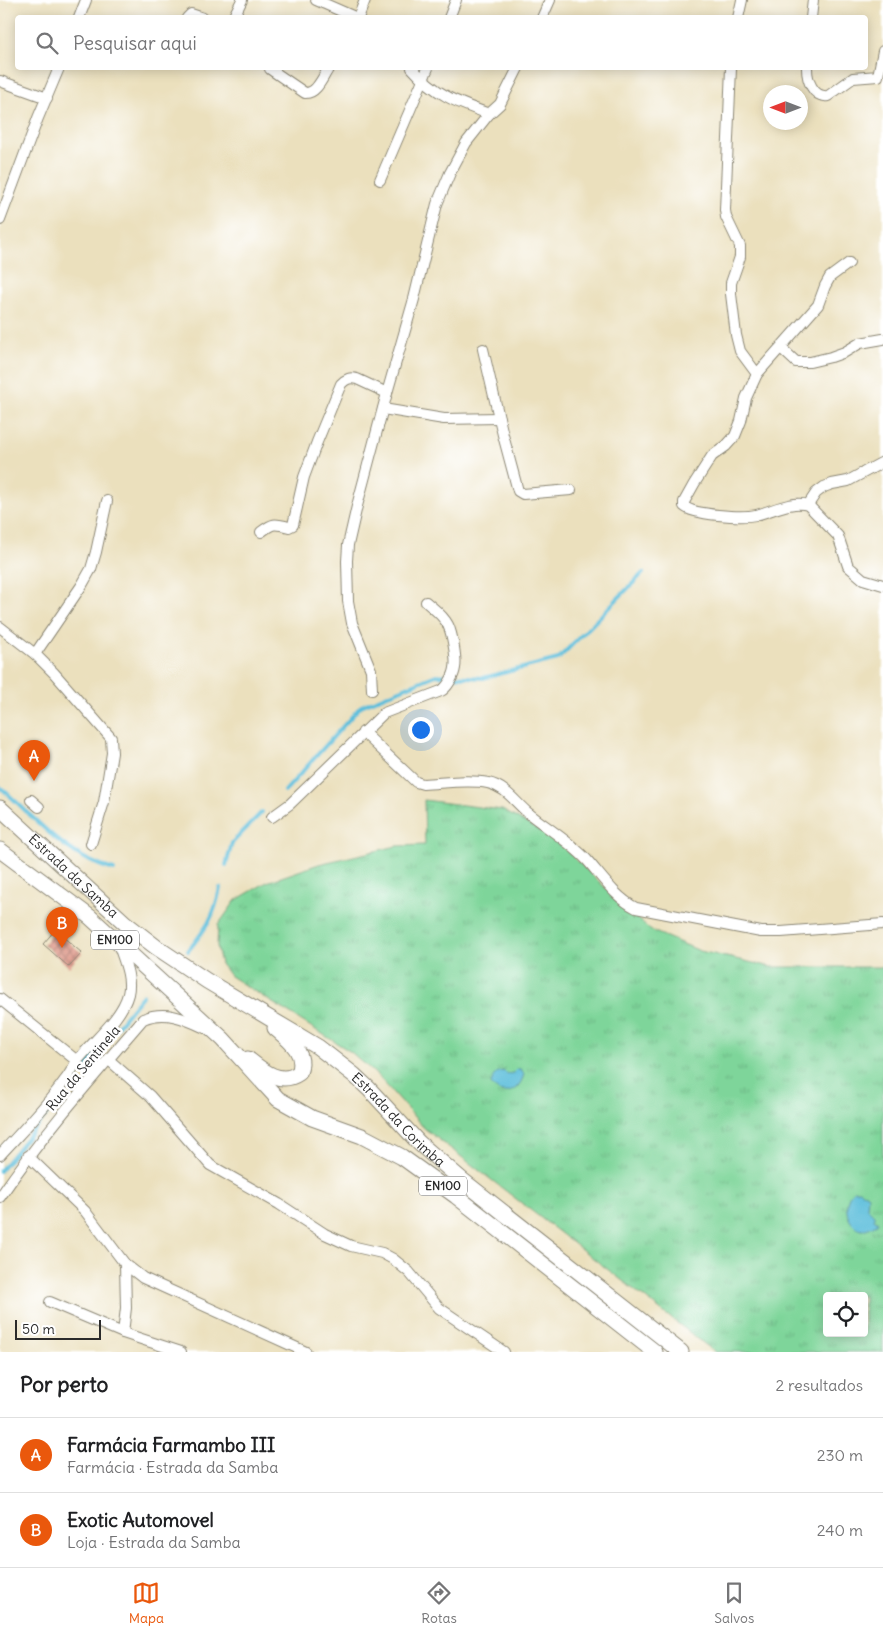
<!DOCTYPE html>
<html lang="pt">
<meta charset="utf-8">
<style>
body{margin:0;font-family:Delius,sans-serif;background:#f6f6f6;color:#202124}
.controls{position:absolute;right:15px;bottom:15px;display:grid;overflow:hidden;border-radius:5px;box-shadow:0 2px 12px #0003}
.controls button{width:45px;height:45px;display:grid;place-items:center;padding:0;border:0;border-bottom:1px solid #e0e0e0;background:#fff;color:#202124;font:25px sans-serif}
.compass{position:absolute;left:763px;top:85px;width:45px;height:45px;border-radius:50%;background:#fff;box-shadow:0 2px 12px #0003;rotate:270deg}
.scale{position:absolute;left:15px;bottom:12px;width:86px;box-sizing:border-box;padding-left:5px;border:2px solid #2b2b2b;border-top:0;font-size:14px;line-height:18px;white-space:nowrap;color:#2b2b2b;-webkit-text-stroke:4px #fff;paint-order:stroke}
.you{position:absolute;left:420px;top:729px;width:18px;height:18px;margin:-12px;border:4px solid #fff;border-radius:50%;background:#1a73e8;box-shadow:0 0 0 8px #1a73e833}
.badge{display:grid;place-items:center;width:32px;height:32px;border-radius:50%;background:#ea580c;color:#fff;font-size:16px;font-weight:700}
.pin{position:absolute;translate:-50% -41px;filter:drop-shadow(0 1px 2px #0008)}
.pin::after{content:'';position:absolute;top:26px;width:18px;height:15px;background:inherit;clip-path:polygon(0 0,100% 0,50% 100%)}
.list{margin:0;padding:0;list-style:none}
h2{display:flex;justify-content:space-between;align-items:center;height:65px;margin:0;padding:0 20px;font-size:21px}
h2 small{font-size:16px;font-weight:400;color:#757577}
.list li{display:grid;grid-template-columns:32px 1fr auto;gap:15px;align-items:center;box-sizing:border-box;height:75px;padding:0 20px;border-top:1px solid #e0e0e0}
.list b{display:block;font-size:19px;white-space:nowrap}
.list p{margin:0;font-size:16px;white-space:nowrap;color:#757577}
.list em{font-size:16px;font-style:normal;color:#757577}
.icon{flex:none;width:28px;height:28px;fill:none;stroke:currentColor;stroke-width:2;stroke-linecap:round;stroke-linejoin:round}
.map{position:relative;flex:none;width:883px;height:1352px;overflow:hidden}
.search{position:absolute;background:#fff;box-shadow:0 2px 12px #0003;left:15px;right:15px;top:15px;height:55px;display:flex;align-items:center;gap:12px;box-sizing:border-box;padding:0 18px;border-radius:5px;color:#757577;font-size:19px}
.sheet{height:215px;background:#fff}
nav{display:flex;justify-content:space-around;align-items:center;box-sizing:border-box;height:70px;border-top:1px solid #e0e0e0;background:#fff;font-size:14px;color:#757577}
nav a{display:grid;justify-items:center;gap:2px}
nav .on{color:#ea580c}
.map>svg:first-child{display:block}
.grass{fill:url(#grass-tufts);stroke:#548062;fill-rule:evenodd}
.water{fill:#5cbedb;stroke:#447483}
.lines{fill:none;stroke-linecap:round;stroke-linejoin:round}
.stream{stroke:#5cbedb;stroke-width:4}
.building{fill:url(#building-cross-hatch)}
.minor-casing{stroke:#8b8674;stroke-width:12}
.primary-casing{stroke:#8b8674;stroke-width:17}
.minor{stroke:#fff;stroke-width:10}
.primary{stroke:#fff;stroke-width:15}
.labels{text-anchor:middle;stroke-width:5;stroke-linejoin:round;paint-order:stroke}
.shield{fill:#fff;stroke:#6b6b6b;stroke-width:1}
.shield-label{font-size:12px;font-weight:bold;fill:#2b2b2b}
.street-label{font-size:14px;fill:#2b2b2b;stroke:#fff}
</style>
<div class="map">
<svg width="883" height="1352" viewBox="0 0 883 1352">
<defs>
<pattern id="grass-tufts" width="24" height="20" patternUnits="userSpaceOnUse" patternTransform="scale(1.25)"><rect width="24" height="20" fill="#7ed59a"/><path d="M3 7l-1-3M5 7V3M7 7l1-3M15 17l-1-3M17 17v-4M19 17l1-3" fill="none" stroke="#6db785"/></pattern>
<pattern id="building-cross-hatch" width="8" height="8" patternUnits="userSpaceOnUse" patternTransform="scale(1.25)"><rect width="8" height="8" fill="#de9687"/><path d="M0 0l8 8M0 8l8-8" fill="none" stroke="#b47b6f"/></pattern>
</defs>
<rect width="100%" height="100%" fill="#fff"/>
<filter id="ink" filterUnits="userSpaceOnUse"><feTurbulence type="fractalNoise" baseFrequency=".02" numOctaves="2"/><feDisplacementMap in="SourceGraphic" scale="10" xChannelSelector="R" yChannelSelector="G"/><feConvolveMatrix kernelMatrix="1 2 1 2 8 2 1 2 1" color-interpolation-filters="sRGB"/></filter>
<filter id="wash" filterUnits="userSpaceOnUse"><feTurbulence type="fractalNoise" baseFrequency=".0096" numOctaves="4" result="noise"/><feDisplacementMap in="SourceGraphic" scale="20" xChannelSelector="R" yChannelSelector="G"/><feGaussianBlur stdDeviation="1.12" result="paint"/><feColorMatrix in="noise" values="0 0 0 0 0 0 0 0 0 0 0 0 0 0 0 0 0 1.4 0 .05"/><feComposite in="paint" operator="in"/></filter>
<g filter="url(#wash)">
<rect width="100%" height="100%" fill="#ebe0bd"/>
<path class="grass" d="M 424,800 L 502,810 L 553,838 L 650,930 L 700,951 L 771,967 L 883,967 L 883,1352 L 715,1352 L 424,1128 L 379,1077 L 351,1052 L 230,976 L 221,964 L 217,946 L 218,925 L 236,900 L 267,882 L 319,864 L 397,846 L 425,845 ZM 827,1296 L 864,1296 L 864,1333 L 827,1333 Z"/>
<g class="water">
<path d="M 517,1069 L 521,1069 L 524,1074 C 520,1091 503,1100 491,1084 C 493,1076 495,1072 503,1071 L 508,1074 L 513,1073 Z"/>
<path d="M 854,1190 L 859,1190 L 868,1196 L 867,1208 L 874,1215 L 874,1219 L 878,1222 L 877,1224 C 872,1226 867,1230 862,1229 C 845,1226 842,1200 854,1190 Z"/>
</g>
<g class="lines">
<g class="stream">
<path d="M 0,787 C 36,818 66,858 114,870"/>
<path d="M 285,791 L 361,706 L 436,675 L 483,678 L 558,659 L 643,573"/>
<path d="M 226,865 L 232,843 L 262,812"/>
<path d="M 188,951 C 207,927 214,918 220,888"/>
<path d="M 0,1171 L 143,995"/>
</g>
</g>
<g id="blocks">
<path class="building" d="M 55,930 L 82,953 L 69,967 L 43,944 Z"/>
</g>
</g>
<g filter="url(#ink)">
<use href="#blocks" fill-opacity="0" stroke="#8b8674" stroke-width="1"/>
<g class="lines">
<g class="minor-casing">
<g id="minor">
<path d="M 316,0 L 357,18"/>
<path d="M 79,18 L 86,0"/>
<path d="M 187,18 L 191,14 L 203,18"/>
<path d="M 233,18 L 242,0"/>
<path d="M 358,18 L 365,0"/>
<path d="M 449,18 L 456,0"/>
<path d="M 542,18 L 550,0"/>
<path d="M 738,18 L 742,0"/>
<path d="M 811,18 L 813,0"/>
<path d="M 412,68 C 436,95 456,102 489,114"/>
<path d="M 731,68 L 725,210 L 726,217 L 740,246 L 740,257 L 731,283 L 731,294 L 736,335 L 740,351 L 757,374"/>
<path d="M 807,68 C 807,80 813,98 828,96 L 853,78 L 878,76 L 883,51"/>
<path d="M 270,69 L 305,93 C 317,94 323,76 329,68"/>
<path d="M 0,81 L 47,98"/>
<path d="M 380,180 L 428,68"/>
<path d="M 0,220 L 38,118 L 59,68"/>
<path d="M 849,263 L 830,277 L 825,286 L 818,305 L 757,374 L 746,398 L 741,421 L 735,436 L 726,446 L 712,456 L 694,484 L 684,502 L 684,506 C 693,515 742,518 756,515 C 772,511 792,500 808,505 L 838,536 L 848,566 L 863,579 L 883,585"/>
<path d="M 781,348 L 796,362 L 810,362 L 831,357 L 845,352 L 860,343 L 883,339"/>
<path d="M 483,349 L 503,435 L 518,491 L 523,494 L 571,490"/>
<path d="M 383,409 L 444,419 L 499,418"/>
<path d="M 808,505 L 816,493 L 824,487 L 832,484 L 848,481 L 883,462"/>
<path d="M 261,532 C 273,523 274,523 289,527 L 293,525 L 304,477 L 317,442 L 341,384 C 346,379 350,377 357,379 L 387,393"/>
<path d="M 0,627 L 35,654 L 54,673 L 111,738 L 112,753 L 104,802 L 91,844"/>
<path d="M 35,654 L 82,585 L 91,569 L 96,552 L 107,501"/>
<path d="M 372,690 L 371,670 L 352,623 L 348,601 L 347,561 L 348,545 L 357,506 L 387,393 L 414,299 L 437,204 L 450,173 L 466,143 L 489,114 L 500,104 L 518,68"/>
<path d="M 363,732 L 416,782 L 423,784 C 444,783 468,779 488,783 C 506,787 515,802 527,812 C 548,829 569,841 587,860 C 602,877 616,898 636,908 L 761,932 L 781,932 L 883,924"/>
<path d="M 31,800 L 39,807"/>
<path d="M 272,817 L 290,804 L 384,713 L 441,691 C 447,688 454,676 455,668 C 457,659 452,633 448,625 C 443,615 434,609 426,602"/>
<path d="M 0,999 L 77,1061"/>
<path d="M 109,1060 L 150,1096 L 210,1165 L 279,1204 L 325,1234 L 351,1246 L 382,1253 L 393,1259 L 409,1272 L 439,1308 L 504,1352"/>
<path d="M 0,1155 C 22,1131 46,1107 65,1080 C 70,1074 73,1067 77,1061 C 93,1041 122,1018 128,994 C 132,978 124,961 119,946"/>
<path d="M 28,1156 L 85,1211 L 125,1264 L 143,1278 L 306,1352"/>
<path d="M 0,1197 C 43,1134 93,1077 143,1019 C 165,1010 184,1018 205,1028"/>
<path d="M 125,1264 L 126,1308 L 123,1333 L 181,1352"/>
<path d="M 50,1302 L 123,1333"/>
</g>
</g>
<g class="primary-casing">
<g id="primary">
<path id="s1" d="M 0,808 L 125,923 L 156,947 L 207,981 L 318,1047 L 354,1075 L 369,1089 L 419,1143 L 462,1180 L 681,1352"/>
<path d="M 0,850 L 90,917 L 223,1039 L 278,1099 L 312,1118 L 362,1136 L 402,1157 L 456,1196 L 655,1352"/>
<path d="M 248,1059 C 263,1071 280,1086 299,1073 C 307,1053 289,1040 275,1028"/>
</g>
</g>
<use href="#minor" class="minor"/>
<use href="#primary" class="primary"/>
</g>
</g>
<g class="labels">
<g class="shield">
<rect x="91" y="930.5" width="48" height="19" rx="4"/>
<rect x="419" y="1176.5" width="48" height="19" rx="4"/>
</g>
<g class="shield-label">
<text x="115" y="944">EN100</text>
<text x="443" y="1190">EN100</text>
</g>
<g class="street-label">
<text dy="5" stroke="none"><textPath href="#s1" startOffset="100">Estrada da Samba</textPath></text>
<text transform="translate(83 1068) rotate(-50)" y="5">Rua da Sentinela</text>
<text dy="5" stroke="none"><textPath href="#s1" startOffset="508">Estrada da Corimba</textPath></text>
</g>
</g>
</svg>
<div class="controls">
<button><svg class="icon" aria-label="locate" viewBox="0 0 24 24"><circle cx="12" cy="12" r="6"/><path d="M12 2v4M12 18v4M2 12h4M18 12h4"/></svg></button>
</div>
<svg class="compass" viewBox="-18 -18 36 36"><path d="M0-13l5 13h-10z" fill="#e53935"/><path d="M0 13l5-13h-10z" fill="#757577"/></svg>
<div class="scale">50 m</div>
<div class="you"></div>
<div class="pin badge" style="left:34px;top:781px">A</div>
<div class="pin badge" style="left:62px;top:948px">B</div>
<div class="search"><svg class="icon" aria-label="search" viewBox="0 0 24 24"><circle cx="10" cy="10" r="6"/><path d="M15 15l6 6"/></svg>Pesquisar aqui</div>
</div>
<section class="sheet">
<h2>Por perto<small>2 resultados</small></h2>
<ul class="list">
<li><span class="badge">A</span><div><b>Farmácia Farmambo III</b><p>Farmácia · Estrada da Samba</p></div><em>230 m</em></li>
<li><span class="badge">B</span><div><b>Exotic Automovel</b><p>Loja · Estrada da Samba</p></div><em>240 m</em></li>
</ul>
</section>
<nav>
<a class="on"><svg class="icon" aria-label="map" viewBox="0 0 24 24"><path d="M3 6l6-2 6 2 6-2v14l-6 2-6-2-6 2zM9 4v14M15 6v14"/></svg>Mapa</a>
<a><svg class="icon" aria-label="directions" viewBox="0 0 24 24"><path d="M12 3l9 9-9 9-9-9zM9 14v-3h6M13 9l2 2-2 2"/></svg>Rotas</a>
<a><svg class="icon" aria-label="saved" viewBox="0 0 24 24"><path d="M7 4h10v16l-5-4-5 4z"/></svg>Salvos</a>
</nav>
